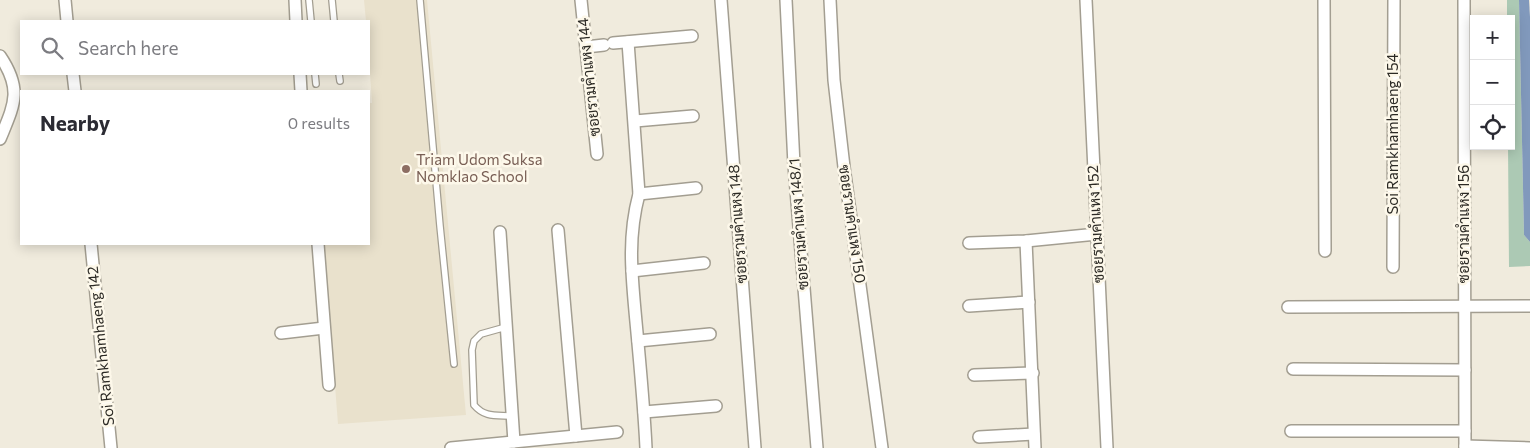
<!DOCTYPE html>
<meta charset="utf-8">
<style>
body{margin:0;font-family:Commissioner,Sarabun,sans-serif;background:#f2f2f3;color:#2b2b33}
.controls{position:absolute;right:15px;top:15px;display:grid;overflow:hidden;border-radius:0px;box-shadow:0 2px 12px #0003}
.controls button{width:45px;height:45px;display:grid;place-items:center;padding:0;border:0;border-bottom:1px solid #e1e1e2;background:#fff;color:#2b2b33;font:25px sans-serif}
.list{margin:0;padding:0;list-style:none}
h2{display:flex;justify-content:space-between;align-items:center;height:65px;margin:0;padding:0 20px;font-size:21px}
h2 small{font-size:16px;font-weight:400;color:#7c7c81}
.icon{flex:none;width:28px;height:28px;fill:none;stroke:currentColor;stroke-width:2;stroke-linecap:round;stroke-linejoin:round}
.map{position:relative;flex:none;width:1530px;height:448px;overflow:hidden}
.search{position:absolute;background:#fff;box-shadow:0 2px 12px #0003;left:20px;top:20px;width:350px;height:55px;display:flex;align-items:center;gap:12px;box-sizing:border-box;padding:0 18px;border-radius:0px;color:#7c7c81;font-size:19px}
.panel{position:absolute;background:#fff;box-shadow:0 2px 12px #0003;left:20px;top:90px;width:350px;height:155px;border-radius:0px}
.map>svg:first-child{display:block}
.built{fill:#e9e1cc}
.green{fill:#acc9b4}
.water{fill:#8199bc}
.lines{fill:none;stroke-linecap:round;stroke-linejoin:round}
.lane-casing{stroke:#a39e91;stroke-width:8}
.street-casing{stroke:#a39e91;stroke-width:14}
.lane{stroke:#fff;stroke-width:5.5}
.street{stroke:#fff;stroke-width:11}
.education-dot{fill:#8d6e63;stroke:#fdf8ea;stroke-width:2}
.labels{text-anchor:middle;stroke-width:5;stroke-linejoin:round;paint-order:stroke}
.street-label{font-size:15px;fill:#2c2a25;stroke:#fdf8ea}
.education-label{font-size:15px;fill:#785e54;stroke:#fdf8ea;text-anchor:start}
</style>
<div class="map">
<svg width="1530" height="448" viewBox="0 0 1530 448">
<rect width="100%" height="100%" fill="#f0ebdd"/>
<path class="built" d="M 364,0 L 427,0 L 466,415 L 338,424 L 324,244 L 369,244 L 369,103 L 372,103 L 369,60 L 369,21 L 366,21 Z"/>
<path class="green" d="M 1507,0 L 1519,0 L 1524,235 L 1530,242 L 1530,266 L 1509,267 L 1508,146 L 1511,146 L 1511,19 L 1507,19 Z"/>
<path class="water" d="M 1519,0 L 1529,0 L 1530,17 L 1530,242 L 1524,235 Z"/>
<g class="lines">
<g class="lane-casing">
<g id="lane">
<path d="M 309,0 L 311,21"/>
<path d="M 332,0 L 334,21"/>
<path d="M 420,0 L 440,226 L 454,364"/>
<path d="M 315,74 L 316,84"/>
<path d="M 339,74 L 340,81"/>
<path d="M 506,327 L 481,334 L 474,341 L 472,350 L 474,405 C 485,418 496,415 512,416"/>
</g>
</g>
<g class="street-casing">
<g id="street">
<path d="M 65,0 L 67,21"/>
<path d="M 295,0 L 296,21"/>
<path d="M 581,0 L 597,154"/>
<path d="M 721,0 L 755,448"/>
<path d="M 786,0 L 794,165 L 817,448"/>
<path d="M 830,0 L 834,80 L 844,167 L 882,448"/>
<path d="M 1086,0 L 1107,448"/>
<path d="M 1324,0 L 1325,251"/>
<path d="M 1464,0 L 1465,448"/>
<path d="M 628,42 L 639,194 C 627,239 632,277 636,322 C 640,364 644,406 646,448"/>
<path d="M 613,43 L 692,36"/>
<path d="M 586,47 L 604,45"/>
<path d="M 0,56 C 23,90 14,105 0,139"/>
<path d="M 73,74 L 75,91"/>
<path d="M 300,74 L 301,91"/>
<path d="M 635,121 L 693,116"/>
<path d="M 639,194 L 696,188"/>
<path d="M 558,230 L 576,436"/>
<path d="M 500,232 L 514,442"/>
<path d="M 1026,241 L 1035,448"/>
<path d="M 969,243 L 1026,241 L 1097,234"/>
<path d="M 91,244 L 111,448"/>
<path d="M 318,244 L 329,385"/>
<path d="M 1393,267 L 1394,0"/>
<path d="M 632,271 L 704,263"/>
<path d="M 969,306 L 1029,302"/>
<path d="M 1288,307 L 1530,306"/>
<path d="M 281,333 L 324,328"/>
<path d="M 638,341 L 710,334"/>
<path d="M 1293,369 L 1465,370"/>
<path d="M 974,375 L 1033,373"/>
<path d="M 644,412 L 716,406"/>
<path d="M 1291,431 L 1465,431"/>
<path d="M 979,437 L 1034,434"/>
<path d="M 1465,446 L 1530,448"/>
<path d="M 451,448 L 617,432"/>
</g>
</g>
<use href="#lane" class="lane"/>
<use href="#street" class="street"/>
</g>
<circle class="education-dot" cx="406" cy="169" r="5"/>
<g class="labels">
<g class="street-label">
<text transform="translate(589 77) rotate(-96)" y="5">ซอยรามคำแหง 144</text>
<text transform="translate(1393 134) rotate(-90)" y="5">Soi Ramkhamhaeng 154</text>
<text transform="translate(738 224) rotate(-94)" y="5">ซอยรามคำแหง 148</text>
<text transform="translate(799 224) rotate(-94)" y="5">ซอยรามคำแหง 148/1</text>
<text transform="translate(852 224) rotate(82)" y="5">ซอยรามคำแหง 150</text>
<text transform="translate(1096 224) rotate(-93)" y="5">ซอยรามคำแหง 152</text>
<text transform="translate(1464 224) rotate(-90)" y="5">ซอยรามคำแหง 156</text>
<text transform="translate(101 346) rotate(-96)" y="5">Soi Ramkhamhaeng 142</text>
</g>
<g class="education-label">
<text x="416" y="165">Triam Udom Suksa<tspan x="416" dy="17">Nomklao School</tspan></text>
</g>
</g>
</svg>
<div class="controls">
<button>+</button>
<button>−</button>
<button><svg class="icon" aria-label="locate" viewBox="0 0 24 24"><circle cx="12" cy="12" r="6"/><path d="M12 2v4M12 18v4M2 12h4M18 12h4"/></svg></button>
</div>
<div class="search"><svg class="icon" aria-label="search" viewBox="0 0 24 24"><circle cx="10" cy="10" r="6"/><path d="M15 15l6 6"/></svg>Search here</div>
<section class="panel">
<h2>Nearby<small>0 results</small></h2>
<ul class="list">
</ul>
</section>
</div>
